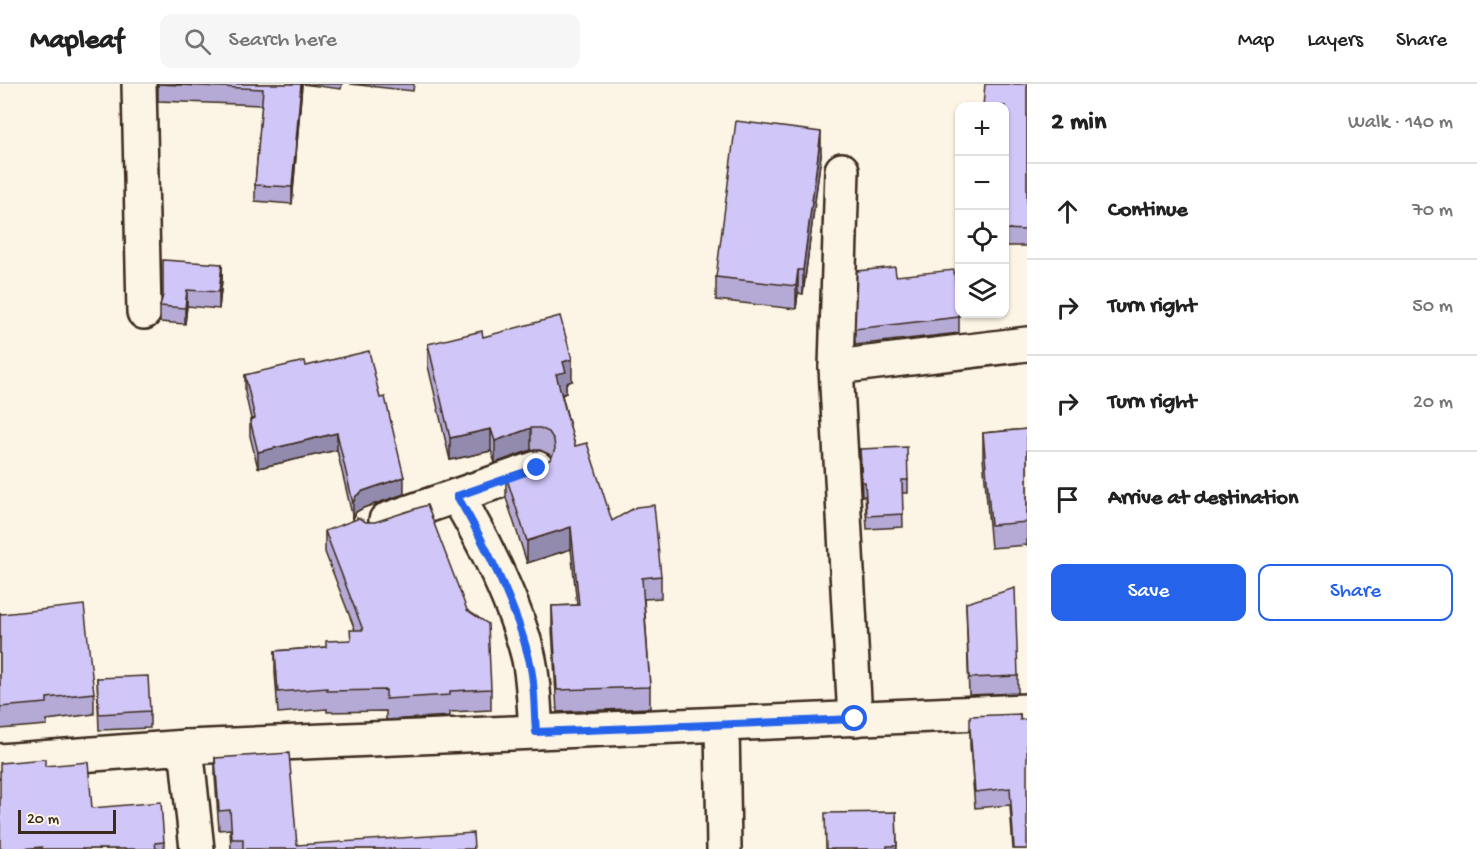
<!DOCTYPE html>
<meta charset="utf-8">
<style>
body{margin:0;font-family:"Gochi Hand",sans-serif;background:#f6f6f6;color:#222}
.controls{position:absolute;right:18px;top:18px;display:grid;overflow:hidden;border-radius:12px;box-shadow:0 2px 4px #0004}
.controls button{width:54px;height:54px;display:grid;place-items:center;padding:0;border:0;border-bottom:2px solid #e0e0e0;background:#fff;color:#222;font:30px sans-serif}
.scale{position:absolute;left:18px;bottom:15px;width:98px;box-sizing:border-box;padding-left:6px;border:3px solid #3b2a1e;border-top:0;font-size:16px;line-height:21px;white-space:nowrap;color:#3b2a1e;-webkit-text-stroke:4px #fcf5e5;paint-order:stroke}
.stop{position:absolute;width:18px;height:18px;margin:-14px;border:4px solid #2563eb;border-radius:50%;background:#fff}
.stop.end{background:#2563eb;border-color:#fff;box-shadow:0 2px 6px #0008}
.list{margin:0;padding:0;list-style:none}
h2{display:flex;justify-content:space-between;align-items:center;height:78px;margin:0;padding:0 24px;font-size:26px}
h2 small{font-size:20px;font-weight:400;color:#767676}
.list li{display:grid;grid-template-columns:39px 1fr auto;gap:18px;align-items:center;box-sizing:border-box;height:96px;padding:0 24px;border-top:2px solid #e0e0e0}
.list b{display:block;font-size:22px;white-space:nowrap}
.list em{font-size:20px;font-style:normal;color:#767676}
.actions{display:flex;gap:12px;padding:18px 24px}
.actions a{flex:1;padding:14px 0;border:2px solid #2563eb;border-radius:12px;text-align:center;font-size:21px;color:#2563eb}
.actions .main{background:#2563eb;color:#fff}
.icon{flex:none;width:33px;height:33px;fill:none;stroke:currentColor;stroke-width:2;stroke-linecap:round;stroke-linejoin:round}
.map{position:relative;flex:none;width:1027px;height:765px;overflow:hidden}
header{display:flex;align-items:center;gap:36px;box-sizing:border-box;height:84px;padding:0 30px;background:#fff;border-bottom:2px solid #e0e0e0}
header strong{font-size:28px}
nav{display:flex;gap:33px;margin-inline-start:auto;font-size:21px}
.search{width:420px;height:54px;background:#f6f6f6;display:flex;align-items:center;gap:15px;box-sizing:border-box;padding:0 21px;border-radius:12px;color:#767676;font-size:22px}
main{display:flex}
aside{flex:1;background:#fff}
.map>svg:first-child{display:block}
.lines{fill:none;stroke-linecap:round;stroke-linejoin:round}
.minor-casing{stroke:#3b2a1e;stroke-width:38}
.minor{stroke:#fcf5e5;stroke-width:33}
.wall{fill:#b4aad5;stroke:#3b2a1e;stroke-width:1.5}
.shaded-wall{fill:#928bae;stroke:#3b2a1e;stroke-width:1.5}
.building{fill:#d1c6f8;stroke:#3b2a1e;stroke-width:1.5}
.route{stroke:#2563eb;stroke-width:8}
</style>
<header>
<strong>Mapleaf</strong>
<div class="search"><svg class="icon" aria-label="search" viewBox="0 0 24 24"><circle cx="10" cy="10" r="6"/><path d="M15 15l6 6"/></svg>Search here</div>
<nav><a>Map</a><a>Layers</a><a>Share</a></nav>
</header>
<main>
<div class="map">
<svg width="1027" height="765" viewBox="0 0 1027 765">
<rect width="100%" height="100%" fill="#fcf5e5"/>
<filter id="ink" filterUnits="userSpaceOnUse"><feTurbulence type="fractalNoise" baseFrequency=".0167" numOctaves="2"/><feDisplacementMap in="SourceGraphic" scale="12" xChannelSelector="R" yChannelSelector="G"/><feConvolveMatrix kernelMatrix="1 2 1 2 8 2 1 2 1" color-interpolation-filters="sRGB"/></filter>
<g filter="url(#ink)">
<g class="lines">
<g class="minor-casing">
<g id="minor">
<path d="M 139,0 L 144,228"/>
<path d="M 842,86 L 836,283 L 855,635"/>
<path d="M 836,283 L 1027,260"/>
<path d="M 457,412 C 484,457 515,520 528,571 C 534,595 534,623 536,648"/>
<path d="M 386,436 L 537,384"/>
<path d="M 722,641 L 724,765"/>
<path d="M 186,663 L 197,765"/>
<path d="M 0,677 L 186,663 L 1027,627"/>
</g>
</g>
<use href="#minor" class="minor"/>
</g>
<g class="wall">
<path d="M 158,0 L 342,0 L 341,5 L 302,0 L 292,120 L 255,117 L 255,101 L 262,21 L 158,17 Z"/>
<path d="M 350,0 L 414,0 L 413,7 Z"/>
<path d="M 1027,0 L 1027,162 L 1005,162 L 1005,22 Z"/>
<path d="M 821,71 L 803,210 L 798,209 L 796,225 L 716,216 L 716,193 Z"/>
<path d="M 222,180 L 222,196 L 219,225 L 187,222 L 185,240 L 160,238 L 160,222 Z"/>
<path d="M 896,192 L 959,233 L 959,249 L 855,261 L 855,245 Z"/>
<path d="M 483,253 L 572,297 L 566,299 L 566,309 L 562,311 L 575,362 L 612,437 L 661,492 L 661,514 L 644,515 L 650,603 L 650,624 L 557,628 L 552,544 L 552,522 L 577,521 L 571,465 L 527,479 L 506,414 L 506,392 L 543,380 L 551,375 L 551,373 L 549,370 L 540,366 L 531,366 L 495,379 L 491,367 L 450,376 L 428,282 L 428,260 Z"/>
<path d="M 306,282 L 404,410 L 363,424 L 356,428 L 353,435 L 337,366 L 258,384 L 250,352 L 250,336 L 251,335 L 245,308 L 245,291 Z"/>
<path d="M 1027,345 L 1027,461 L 991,464 L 983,373 L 983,349 Z"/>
<path d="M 860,365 L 908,396 L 908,409 L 902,409 L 903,443 L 867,445 L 865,412 L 862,412 Z"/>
<path d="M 325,447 L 491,605 L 491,626 L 450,628 L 450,632 L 386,636 L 386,627 L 327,628 L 327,625 L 278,629 L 275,588 L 275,567 L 326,563 L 350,556 L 355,546 L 325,468 Z"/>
<path d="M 966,519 L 1018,592 L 1018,609 L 969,611 Z"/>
<path d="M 0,529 L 94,609 L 94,630 L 47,636 L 47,641 L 0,645 Z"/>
<path d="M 97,594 L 150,627 L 150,644 L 99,646 Z"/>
<path d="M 1020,630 L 1027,765 L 1013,765 L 1010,721 L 975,724 L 970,662 L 970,645 Z"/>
<path d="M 215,674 L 297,761 L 474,765 L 231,765 L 230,745 L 219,746 L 215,692 Z"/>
<path d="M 45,682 L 92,724 L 164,758 L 164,765 L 0,765 Z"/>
<path d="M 896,728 L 897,765 L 826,765 Z"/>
</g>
<g class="shaded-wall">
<path d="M 301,0 L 302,0 L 292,120 L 292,103 Z"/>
<path d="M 821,48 L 821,71 L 803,210 L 803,186 Z"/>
<path d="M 222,180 L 222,196 L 219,225 L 219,208 Z"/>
<path d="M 798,186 L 798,209 L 796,225 L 796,202 Z"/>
<path d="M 187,206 L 187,222 L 185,240 L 185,224 Z"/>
<path d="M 572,275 L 572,297 L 566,299 L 566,309 L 556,312 L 556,290 L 563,278 Z"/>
<path d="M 531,344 L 531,366 L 495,379 L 495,357 Z"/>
<path d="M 491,345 L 491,367 L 450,376 L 450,354 Z"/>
<path d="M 337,349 L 337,366 L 258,384 L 258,368 Z"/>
<path d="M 404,393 L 404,410 L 363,424 L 356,428 L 353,435 L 353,419 L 356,412 L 363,407 Z"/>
<path d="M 571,443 L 571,465 L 527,479 L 527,457 Z"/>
</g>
<g class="building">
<path d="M 158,0 L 301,0 L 292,103 L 255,101 L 263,5 Z"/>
<path d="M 985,0 L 1027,0 L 1027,146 L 1005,145 L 1005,22 L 983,22 Z"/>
<path d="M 736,37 L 821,48 L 803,186 L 798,186 L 796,202 L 716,193 Z"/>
<path d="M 163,176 L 222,180 L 219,208 L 187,206 L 185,224 L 160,222 L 163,211 Z"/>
<path d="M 895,183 L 896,192 L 954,186 L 959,233 L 855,245 L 857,187 Z"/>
<path d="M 560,232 L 572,275 L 563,278 L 566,288 L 556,290 L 575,362 L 587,359 L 612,437 L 636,423 L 654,421 L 661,492 L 642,494 L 650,603 L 557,606 L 552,522 L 579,521 L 571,443 L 527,457 L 506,392 L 543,380 L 551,375 L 555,365 L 554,356 L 549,348 L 540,344 L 531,344 L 495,357 L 491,345 L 450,354 L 428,260 L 482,247 L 483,253 Z"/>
<path d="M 369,267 L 380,314 L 385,313 L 404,393 L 363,407 L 356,412 L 353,419 L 337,349 L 258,368 L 250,336 L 255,334 L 245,291 L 305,277 L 306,282 Z"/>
<path d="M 1027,345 L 1027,438 L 991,441 L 983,349 Z"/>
<path d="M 907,363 L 908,396 L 902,396 L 903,430 L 867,432 L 865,398 L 862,398 L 860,365 Z"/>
<path d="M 427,421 L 467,526 L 488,540 L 491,605 L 450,607 L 450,611 L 386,615 L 386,606 L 327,607 L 327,604 L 278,608 L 275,567 L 326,563 L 326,557 L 351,556 L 350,546 L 363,546 L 325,447 L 357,435 L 357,433 L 366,438 L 375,438 Z"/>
<path d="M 1015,504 L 1018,592 L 969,594 L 966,519 Z"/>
<path d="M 84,521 L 94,609 L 47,614 L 47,619 L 0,623 L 0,529 L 2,530 Z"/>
<path d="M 148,592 L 150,627 L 99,630 L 97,594 Z"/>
<path d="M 1020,630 L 1020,636 L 1027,635 L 1027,765 L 1014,765 L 1010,704 L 975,708 L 970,645 L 970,632 Z"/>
<path d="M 289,669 L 297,761 L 473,749 L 474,765 L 243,765 L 243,755 L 232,755 L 230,726 L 219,727 L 215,674 Z"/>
<path d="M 45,675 L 45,682 L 88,678 L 92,724 L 161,718 L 164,758 L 155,759 L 156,765 L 42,765 L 42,763 L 19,765 L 0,765 L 0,679 Z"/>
<path d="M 896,728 L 897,762 L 887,762 L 887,765 L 826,765 L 825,729 Z"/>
</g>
</g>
<g class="lines" filter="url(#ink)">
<path class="route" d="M 537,384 L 457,412 C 484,457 515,520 528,571 C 535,595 534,623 536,648 L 855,635"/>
</g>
</svg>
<div class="controls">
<button>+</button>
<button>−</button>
<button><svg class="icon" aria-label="locate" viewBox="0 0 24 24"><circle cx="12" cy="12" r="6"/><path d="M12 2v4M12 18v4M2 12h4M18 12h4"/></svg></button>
<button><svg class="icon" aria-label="layers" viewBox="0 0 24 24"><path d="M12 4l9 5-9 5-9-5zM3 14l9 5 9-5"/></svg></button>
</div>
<div class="scale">20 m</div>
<div class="stop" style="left:855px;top:635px"></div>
<div class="stop end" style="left:537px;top:384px"></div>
</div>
<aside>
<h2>2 min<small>Walk · 140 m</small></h2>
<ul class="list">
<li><svg class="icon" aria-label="ahead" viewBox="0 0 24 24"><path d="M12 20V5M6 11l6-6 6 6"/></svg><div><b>Continue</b></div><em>70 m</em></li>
<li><svg class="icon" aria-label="right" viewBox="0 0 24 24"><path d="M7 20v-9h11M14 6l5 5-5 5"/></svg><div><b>Turn right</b></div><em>50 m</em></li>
<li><svg class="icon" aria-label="right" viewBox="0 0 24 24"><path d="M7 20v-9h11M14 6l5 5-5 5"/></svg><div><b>Turn right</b></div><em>20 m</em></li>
<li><svg class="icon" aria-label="arrive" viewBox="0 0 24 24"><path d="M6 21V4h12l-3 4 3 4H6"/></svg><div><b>Arrive at destination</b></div></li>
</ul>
<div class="actions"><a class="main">Save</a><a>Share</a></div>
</aside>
</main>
